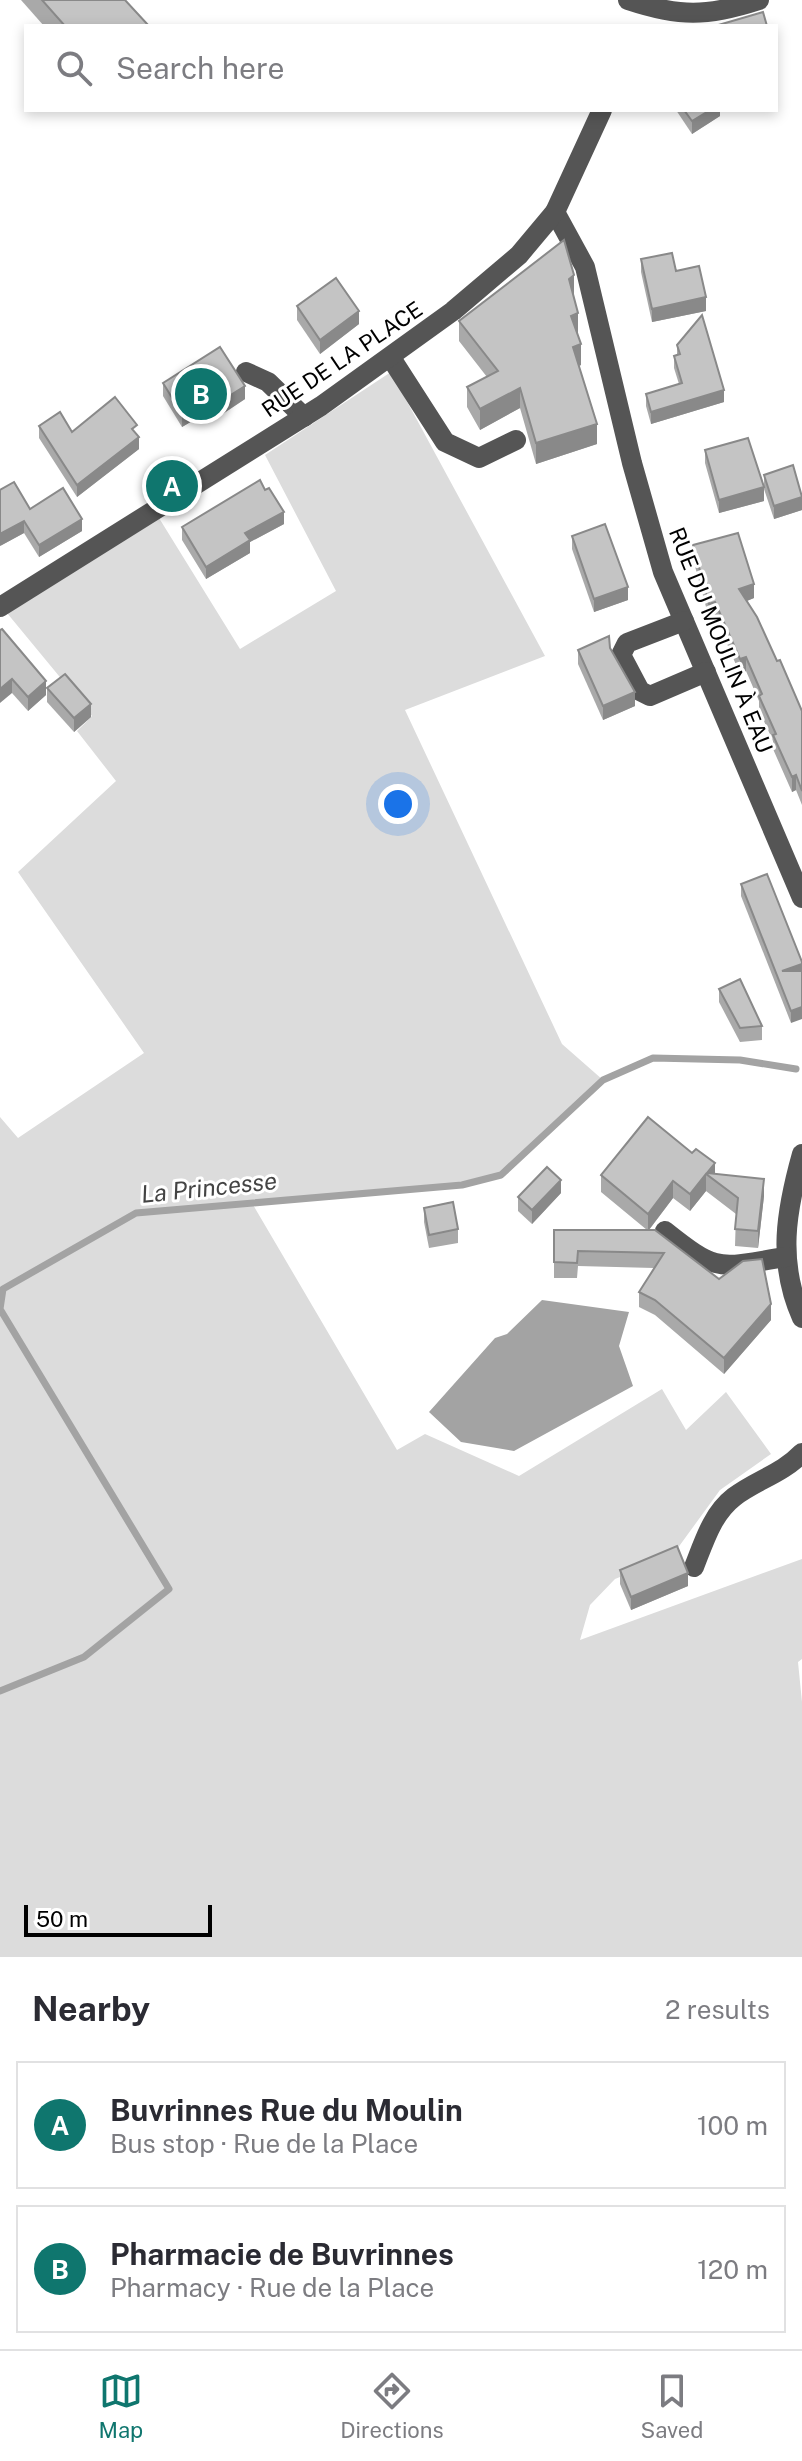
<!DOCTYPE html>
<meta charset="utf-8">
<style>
body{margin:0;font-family:"Public Sans",sans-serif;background:#f7f7f7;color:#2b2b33}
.scale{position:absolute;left:24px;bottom:20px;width:188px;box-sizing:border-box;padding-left:8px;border:4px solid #000;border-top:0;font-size:22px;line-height:28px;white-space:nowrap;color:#000;-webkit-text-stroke:6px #fff;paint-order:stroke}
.you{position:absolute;left:398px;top:804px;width:28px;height:28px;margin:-20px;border:6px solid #fff;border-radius:50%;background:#1a73e8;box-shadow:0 0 0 12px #1a73e833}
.badge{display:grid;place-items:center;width:52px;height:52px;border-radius:50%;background:#0f766e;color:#fff;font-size:26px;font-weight:700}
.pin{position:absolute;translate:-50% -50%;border:4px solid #fff;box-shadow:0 2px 8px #0006}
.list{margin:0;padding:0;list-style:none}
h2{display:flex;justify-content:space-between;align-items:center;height:104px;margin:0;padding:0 32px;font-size:34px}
h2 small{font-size:26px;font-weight:400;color:#7c7c81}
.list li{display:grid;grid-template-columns:52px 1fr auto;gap:24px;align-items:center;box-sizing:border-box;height:128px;margin:0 16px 16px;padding:0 16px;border:2px solid #e1e1e2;border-radius:0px}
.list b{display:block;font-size:30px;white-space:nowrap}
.list p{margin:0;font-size:26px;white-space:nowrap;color:#7c7c81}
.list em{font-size:26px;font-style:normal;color:#7c7c81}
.icon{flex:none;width:44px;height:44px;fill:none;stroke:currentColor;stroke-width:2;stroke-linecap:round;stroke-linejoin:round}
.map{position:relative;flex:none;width:802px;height:1957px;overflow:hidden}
.search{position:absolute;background:#fff;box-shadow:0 4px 12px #0003;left:24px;right:24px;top:24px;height:88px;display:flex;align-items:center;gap:20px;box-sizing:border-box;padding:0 28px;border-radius:0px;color:#7c7c81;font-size:30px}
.sheet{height:392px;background:#fff}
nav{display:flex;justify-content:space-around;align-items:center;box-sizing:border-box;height:112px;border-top:2px solid #e1e1e2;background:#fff;font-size:22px;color:#7c7c81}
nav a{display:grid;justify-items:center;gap:4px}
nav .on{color:#0f766e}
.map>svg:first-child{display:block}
.green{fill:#dcdcdc}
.water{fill:#a3a3a3}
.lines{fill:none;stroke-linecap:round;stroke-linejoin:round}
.stream{stroke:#a3a3a3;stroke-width:7}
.minor{stroke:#555;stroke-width:20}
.wall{fill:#a9a9a9}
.shaded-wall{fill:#898989}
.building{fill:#c4c4c4;stroke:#898989;stroke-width:2}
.labels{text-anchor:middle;stroke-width:6;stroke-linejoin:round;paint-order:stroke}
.street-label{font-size:22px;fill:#000;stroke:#fff}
.water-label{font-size:24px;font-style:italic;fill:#444;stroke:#fff}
</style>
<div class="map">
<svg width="802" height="1957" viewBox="0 0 802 1957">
<rect width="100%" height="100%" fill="#fff"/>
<path class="green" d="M 391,372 L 545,656 L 405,710 L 562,1044 L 603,1080 L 501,1175 L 462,1185 L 252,1203 L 397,1450 L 425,1434 L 519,1476 L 662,1389 L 686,1430 L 726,1392 L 771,1454 L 720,1490 L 672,1556 L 615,1579 L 590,1605 L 580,1640 L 802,1559 L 802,1659 L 798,1662 L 802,1702 L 802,1957 L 0,1957 L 0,1117 L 18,1138 L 144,1053 L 18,872 L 116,781 L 77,731 L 92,716 L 7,613 L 159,518 L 240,649 L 336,591 L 265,455 Z"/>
<path class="water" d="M 542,1300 L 629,1312 L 619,1346 L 633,1386 L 514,1451 L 461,1442 L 429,1412 L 495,1338 L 507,1334 Z"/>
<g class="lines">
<path class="stream" d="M 0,1691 L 84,1657 L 169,1589 L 0,1309 L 3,1289 L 136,1213 L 462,1185 L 501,1175 L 603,1080 L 653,1058 L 740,1060 L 796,1069"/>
<g class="minor">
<path d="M 628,0 C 679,17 707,17 759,0"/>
<path d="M 555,212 L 585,267 L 632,463 L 663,572 L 802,898"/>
<path d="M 391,358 L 445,442 L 479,458 L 516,440"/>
<path d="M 246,372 L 268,382 L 304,417"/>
<path d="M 0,607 L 321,406 L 453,311 L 519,255 L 555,212 L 602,110"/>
<path d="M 684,621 L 627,643 L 621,655 L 640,691 L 650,696 L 706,672"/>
<path d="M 802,1154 C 786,1211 777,1262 802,1318"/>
<path d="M 665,1231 C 720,1275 719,1267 786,1257"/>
<path d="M 694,1567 C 704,1542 712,1514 734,1497 C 756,1480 782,1474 802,1453"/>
</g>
</g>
<g class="wall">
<path d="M 21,0 L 125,0 L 149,26 L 44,26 Z"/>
<path d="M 676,110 L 720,110 L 720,116 L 692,134 Z"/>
<path d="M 641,259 L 676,271 L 706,311 L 652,322 L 641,272 Z"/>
<path d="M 574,296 L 581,365 L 579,366 L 597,444 L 536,464 L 520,408 L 480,430 L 467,407 L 467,387 L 487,377 L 459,341 L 459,321 Z"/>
<path d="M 297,306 L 359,324 L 320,354 L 297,320 Z"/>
<path d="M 677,345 L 724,402 L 651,424 L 646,406 L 646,394 L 679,384 L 674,368 L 674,356 L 677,355 Z"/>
<path d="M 163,383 L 245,399 L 221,415 L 216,407 L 182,427 L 163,396 Z"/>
<path d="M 39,426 L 72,432 L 137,434 L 139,449 L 77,497 L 39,438 Z"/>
<path d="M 705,450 L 764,487 L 764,475 L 802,494 L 802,510 L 774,519 L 764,489 L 764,501 L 719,513 L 705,463 Z"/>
<path d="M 30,509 L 82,531 L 39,557 L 24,533 L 0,546 Z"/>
<path d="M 284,524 L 250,542 L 250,553 L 206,579 L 182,540 L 182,527 Z"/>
<path d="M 572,536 L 628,600 L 594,612 L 572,549 Z"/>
<path d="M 693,545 L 754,598 L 747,601 L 802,711 L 802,805 L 796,790 L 792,792 L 773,749 L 773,741 L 759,710 L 759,701 L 746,671 L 740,674 L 715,616 L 709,618 L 693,559 Z"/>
<path d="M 0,630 L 46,695 L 28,711 L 12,693 Z"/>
<path d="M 610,648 L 635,706 L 603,720 L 578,664 L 578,650 Z"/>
<path d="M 47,688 L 91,717 L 74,732 L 47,702 Z"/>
<path d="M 741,884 L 802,962 L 791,1023 L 741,896 Z"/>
<path d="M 719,989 L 762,1026 L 762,1040 L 740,1042 L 719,1002 Z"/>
<path d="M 715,1174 L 764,1196 L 758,1248 L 735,1246 L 736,1214 L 706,1191 L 690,1211 L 673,1198 L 649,1230 L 771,1320 L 724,1374 L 655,1315 L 639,1307 L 639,1292 L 654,1268 L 578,1266 L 577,1278 L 554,1278 L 554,1230 L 647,1230 L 601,1192 L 601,1175 Z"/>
<path d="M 561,1193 L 532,1224 L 518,1211 L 518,1197 Z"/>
<path d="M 424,1208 L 458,1229 L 458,1243 L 429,1248 L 424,1222 Z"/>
<path d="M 620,1570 L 688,1586 L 631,1610 L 620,1584 Z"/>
</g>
<g class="shaded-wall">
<path d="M 710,110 L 720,110 L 720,116 L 692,134 L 692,121 Z"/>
<path d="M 574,275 L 574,296 L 569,299 L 569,279 Z"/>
<path d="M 706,297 L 706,311 L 652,322 L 652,309 Z"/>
<path d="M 359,311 L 359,324 L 320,354 L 320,340 Z"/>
<path d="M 578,313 L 578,333 L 571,336 L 571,316 Z"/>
<path d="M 581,344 L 581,365 L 573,368 L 573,347 Z"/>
<path d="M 245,386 L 245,399 L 221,415 L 221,401 Z"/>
<path d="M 520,388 L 520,408 L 480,430 L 480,409 Z"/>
<path d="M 724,390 L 724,402 L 651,424 L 651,412 Z"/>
<path d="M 216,394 L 216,407 L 182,427 L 182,414 Z"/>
<path d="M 597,424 L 597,444 L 536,464 L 536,443 Z"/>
<path d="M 139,437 L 139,449 L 77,497 L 77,485 Z"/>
<path d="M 764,487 L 764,501 L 719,513 L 719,500 Z"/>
<path d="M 802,497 L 802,510 L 774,519 L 774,506 Z"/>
<path d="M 284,512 L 284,524 L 250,542 L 250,553 L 206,579 L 206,567 L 245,533 Z"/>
<path d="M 82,519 L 82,531 L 39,557 L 39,545 Z"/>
<path d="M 24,521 L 24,533 L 0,546 L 0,534 Z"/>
<path d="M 754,584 L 754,598 L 739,604 L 739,589 Z"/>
<path d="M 628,587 L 628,600 L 594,612 L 594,599 Z"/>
<path d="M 715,602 L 715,616 L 709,618 L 709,604 Z"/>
<path d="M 746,657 L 746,671 L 740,674 L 740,659 Z"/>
<path d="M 12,679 L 12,693 L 0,703 L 0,689 Z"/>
<path d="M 46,681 L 46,695 L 28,711 L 28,697 Z"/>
<path d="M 635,692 L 635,706 L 603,720 L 603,706 Z"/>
<path d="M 91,704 L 91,717 L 74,732 L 74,718 Z"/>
<path d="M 796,775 L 796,790 L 792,792 L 792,777 Z"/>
<path d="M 802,964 L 802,975 L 782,971 Z"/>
<path d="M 802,1007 L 802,1019 L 791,1023 L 791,1011 Z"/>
<path d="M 715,1163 L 715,1180 L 707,1174 Z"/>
<path d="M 706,1174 L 706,1191 L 690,1211 L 690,1194 Z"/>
<path d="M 764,1179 L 764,1196 L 758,1248 L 758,1231 Z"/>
<path d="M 561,1180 L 561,1193 L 532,1224 L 532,1210 Z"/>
<path d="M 673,1181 L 673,1198 L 648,1231 L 648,1214 Z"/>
<path d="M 771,1304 L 771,1320 L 724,1374 L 724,1358 Z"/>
<path d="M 688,1573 L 688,1586 L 631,1610 L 631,1597 Z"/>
</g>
<g class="building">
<path d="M 42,0 L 125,0 L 149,26 L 65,26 Z"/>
<path d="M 763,12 L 767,26 L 715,26 Z"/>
<path d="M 684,110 L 710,110 L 692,121 Z"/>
<path d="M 564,240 L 574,275 L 569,279 L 578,313 L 571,316 L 581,344 L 573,347 L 597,424 L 536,443 L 520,388 L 480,409 L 467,387 L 498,371 L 459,321 Z"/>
<path d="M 672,253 L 676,271 L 699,266 L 706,297 L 652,309 L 641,259 Z"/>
<path d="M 336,278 L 359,311 L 320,340 L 297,306 Z"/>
<path d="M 702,315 L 724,390 L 651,412 L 646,394 L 682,383 L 674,356 L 680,354 L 677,345 Z"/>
<path d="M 220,347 L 245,386 L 221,401 L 216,394 L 182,414 L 163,383 Z"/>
<path d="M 115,397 L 137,425 L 132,429 L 139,437 L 77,485 L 39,426 L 60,412 L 72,432 Z"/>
<path d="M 748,438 L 764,487 L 719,500 L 705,450 Z"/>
<path d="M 793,465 L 802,497 L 774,506 L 764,475 Z"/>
<path d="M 260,480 L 265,490 L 269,488 L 284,512 L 245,533 L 250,540 L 206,567 L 182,527 Z"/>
<path d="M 14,482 L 30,509 L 63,488 L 82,519 L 39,545 L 24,521 L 0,534 L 0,490 Z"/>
<path d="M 605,524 L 628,587 L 594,599 L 572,536 Z"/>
<path d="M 738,533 L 754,584 L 739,589 L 757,617 L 777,661 L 780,660 L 802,711 L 802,791 L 796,775 L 792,777 L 773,735 L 776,734 L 759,696 L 762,694 L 746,657 L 740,659 L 715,602 L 709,604 L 693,545 Z"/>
<path d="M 2,629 L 46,681 L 28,697 L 12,679 L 0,689 L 0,630 Z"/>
<path d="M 609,636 L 610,648 L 635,692 L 603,706 L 578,650 Z"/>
<path d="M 65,674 L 91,704 L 74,718 L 47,688 Z"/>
<path d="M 767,874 L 802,962 L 802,964 L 782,971 L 802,971 L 802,1007 L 791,1011 L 741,884 Z"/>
<path d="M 740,979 L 762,1026 L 740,1028 L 719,989 Z"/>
<path d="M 648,1117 L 692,1153 L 696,1149 L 715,1163 L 707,1173 L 764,1179 L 758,1231 L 735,1229 L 738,1198 L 706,1174 L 690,1194 L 673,1181 L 648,1214 L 601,1175 Z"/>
<path d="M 547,1167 L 561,1180 L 532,1210 L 518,1197 Z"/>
<path d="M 453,1202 L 458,1229 L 429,1235 L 424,1208 Z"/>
<path d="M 554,1230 L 655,1230 L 719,1279 L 743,1261 L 762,1259 L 771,1304 L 724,1358 L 655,1300 L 639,1292 L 664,1253 L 578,1251 L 577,1263 L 554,1262 Z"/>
<path d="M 677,1546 L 688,1573 L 631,1597 L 620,1570 Z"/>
</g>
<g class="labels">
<g class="street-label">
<text transform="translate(342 359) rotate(-34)" y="8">RUE DE LA PLACE</text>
<text transform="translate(721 640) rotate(68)" y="8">RUE DU MOULIN À EAU</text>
</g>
<g class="water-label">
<text transform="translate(209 1188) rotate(-6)" y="8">La Princesse</text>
</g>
</g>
</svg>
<div class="scale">50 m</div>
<div class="you"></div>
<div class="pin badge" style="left:172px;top:486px">A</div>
<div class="pin badge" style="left:201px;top:394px">B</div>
<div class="search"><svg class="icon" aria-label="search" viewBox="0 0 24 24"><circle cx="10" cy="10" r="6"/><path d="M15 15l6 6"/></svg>Search here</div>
</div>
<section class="sheet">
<h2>Nearby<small>2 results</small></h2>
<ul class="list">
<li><span class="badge">A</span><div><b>Buvrinnes Rue du Moulin</b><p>Bus stop · Rue de la Place</p></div><em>100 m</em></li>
<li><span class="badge">B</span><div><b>Pharmacie de Buvrinnes</b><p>Pharmacy · Rue de la Place</p></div><em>120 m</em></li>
</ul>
</section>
<nav>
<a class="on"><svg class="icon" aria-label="map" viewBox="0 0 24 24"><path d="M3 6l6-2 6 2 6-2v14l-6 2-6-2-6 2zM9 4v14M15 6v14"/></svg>Map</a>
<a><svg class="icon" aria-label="directions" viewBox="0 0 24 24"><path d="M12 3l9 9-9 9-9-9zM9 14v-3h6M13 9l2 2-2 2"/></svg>Directions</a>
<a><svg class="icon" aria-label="saved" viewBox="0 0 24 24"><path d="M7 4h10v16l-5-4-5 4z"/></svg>Saved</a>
</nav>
